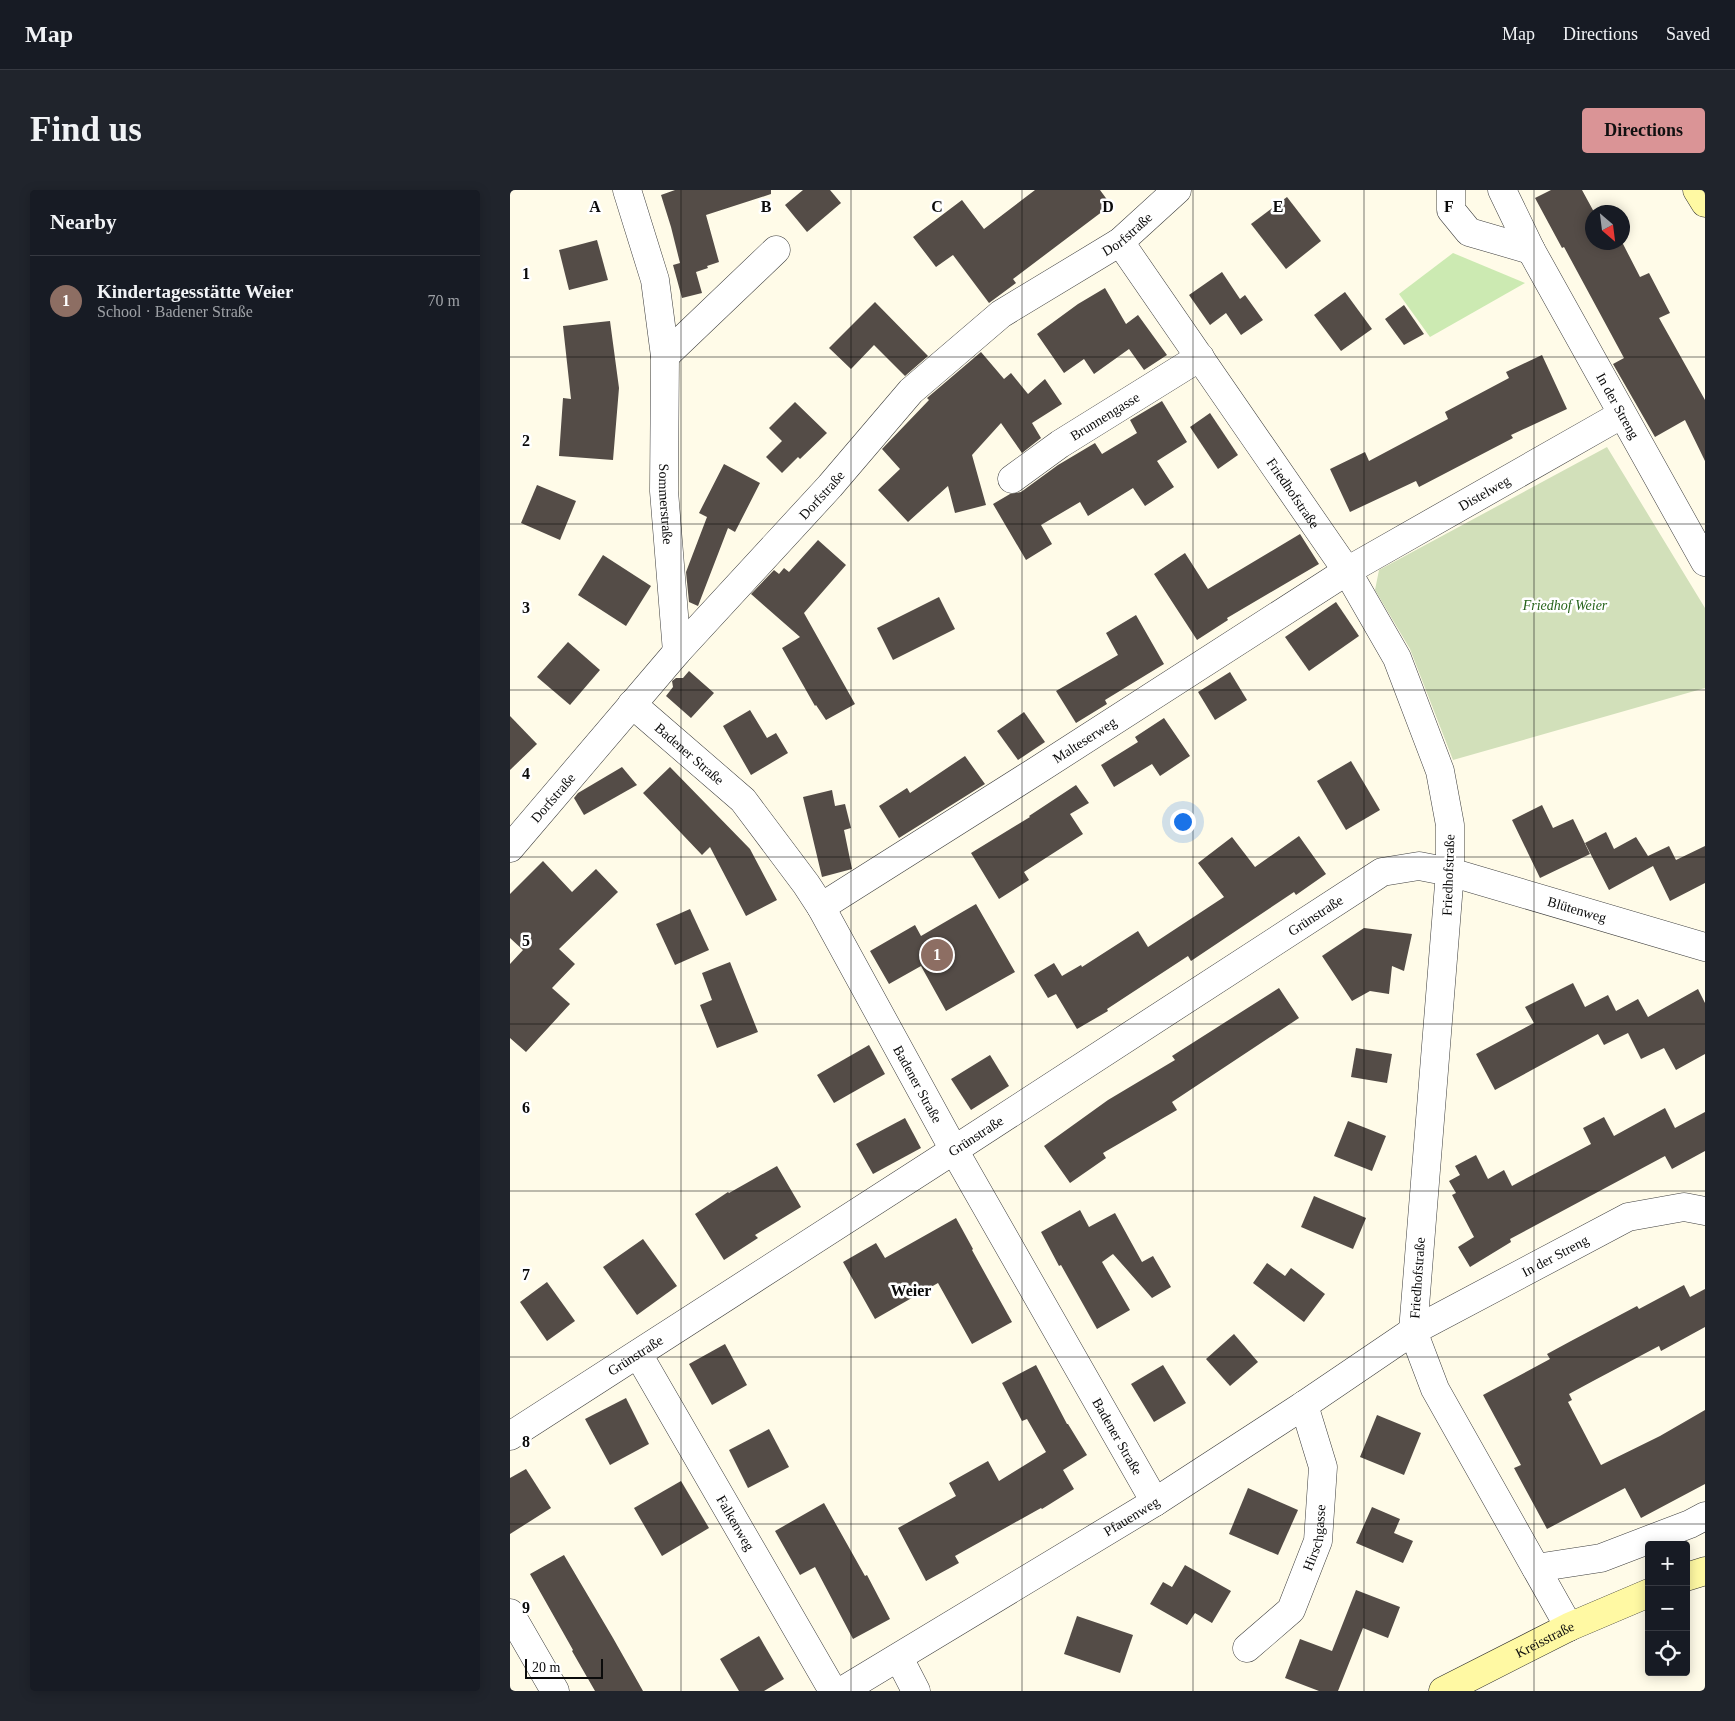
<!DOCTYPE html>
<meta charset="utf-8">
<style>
body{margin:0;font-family:"Times New Roman",serif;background:#20242c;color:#f1f3f6}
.controls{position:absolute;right:15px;bottom:15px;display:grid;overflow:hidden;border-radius:5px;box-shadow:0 2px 12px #0003}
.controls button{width:45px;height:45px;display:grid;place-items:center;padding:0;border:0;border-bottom:1px solid #363941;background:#171b24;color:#f1f3f6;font:25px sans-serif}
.compass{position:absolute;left:1075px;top:15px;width:45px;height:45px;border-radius:50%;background:#171b24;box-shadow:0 2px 12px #0003;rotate:152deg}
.scale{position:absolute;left:15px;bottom:12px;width:78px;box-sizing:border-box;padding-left:5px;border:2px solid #0b0b0b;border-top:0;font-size:14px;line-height:18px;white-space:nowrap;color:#0b0b0b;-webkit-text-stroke:4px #fff;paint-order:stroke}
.you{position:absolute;left:672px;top:631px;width:18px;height:18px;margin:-12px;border:4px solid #fff;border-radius:50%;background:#1a73e8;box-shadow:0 0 0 8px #1a73e833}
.badge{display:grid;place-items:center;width:32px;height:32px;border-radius:50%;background:#da9496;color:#fff;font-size:16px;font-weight:700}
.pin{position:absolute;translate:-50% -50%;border:2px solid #fff;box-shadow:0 1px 5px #0006}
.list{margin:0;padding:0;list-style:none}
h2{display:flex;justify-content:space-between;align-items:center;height:65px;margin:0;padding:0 20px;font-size:21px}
h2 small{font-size:16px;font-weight:400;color:#9ea1a6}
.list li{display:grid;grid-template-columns:32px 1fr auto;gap:15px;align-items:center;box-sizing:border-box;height:90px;padding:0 20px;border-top:1px solid #363941}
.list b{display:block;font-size:19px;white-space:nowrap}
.list p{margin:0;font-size:16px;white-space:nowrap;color:#9ea1a6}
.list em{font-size:16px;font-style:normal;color:#9ea1a6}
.icon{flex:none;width:28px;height:28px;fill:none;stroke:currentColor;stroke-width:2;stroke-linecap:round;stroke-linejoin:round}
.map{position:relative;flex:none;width:1195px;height:1501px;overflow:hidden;border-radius:5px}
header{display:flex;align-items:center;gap:30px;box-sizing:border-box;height:70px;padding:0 25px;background:#171b24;border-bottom:1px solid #363941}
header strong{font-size:24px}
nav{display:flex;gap:28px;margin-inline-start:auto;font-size:18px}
.intro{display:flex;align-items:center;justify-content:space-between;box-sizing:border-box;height:120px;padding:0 30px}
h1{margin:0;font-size:35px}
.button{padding:12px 22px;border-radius:5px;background:#da9496;color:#111;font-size:18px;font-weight:700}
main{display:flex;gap:30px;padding:0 30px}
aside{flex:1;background:#171b24;border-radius:5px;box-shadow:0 2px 12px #0003}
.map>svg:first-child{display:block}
.green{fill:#cceab2}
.cemetery{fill:#d2e0ba}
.building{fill:#544c47}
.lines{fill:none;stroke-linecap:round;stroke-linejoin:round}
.street-casing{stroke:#3e3e3e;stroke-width:29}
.secondary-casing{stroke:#2d2d2d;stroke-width:29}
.street{stroke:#fff;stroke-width:28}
.secondary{stroke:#fff9a3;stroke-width:28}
.grid{fill:none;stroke:#0b0b0b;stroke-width:1;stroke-opacity:0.55}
.labels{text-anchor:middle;stroke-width:5;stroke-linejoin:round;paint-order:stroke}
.street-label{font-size:14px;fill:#0b0b0b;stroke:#fff}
.park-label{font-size:14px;font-style:italic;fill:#26631a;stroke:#fff}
.quarter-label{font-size:16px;font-weight:bold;fill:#0b0b0b;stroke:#fff}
.grid-label{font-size:16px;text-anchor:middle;font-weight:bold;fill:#0b0b0b;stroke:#fff;stroke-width:5;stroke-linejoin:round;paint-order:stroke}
</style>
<header>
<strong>Map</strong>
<nav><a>Map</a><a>Directions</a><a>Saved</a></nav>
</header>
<div class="intro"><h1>Find us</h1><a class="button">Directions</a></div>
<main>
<aside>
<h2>Nearby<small></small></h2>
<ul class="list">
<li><span class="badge" style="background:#8d6e63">1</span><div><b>Kindertagesstätte Weier</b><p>School · Badener Straße</p></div><em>70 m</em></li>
</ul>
</aside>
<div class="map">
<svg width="1195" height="1501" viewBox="0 0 1195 1501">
<rect width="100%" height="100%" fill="#fffbe8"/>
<path class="green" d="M 943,63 L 1015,93 L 920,147 L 889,104 Z"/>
<path class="cemetery" d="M 1097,257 L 1195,418 L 1195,498 L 943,570 L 900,459 L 865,400 L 869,380 Z"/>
<g class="building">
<path d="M 165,0 L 261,0 L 261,4 L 196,25 L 209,72 L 197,76 L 198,78 L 186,82 L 192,103 L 172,108 L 163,75 L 170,73 L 161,37 L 151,5 Z"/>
<path d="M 293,0 L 320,0 L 331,13 L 297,42 L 275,15 Z"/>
<path d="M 525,0 L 590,0 L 601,15 L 503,89 L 506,93 L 479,113 L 443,65 L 426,77 L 403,47 L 452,10 L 474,39 Z"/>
<path d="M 1041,0 L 1072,0 L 1084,22 L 1082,52 L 1112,52 L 1130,87 L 1139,83 L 1160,123 L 1149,128 L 1195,210 L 1195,271 L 1175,230 L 1145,247 L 1103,174 L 1114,168 L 1054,57 L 1052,58 L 1025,8 Z"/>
<path d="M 777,7 L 811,51 L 776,79 L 741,34 Z"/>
<path d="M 87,50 L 98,90 L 59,100 L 49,60 Z"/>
<path d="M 712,82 L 730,109 L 735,105 L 753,130 L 731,145 L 716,123 L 700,135 L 679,105 Z"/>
<path d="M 595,98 L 616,134 L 628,125 L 657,165 L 634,180 L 619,159 L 584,184 L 574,169 L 554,183 L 527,144 L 568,114 Z"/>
<path d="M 835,102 L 862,139 L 831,161 L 804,125 Z"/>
<path d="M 365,112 L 418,166 L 395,186 L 364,155 L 341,179 L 319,158 Z"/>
<path d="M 894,115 L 914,144 L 894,155 L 875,129 Z"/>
<path d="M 100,131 L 109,198 L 103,270 L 49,266 L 53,208 L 61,209 L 53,136 Z"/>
<path d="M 471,162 L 494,189 L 501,183 L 518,204 L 535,189 L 552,214 L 522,233 L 531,248 L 512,263 L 491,233 L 462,265 L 476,315 L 445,323 L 438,296 L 398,332 L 368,300 L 390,279 L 372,259 L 419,210 L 417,208 Z"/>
<path d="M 1032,165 L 1057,219 L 1001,245 L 1003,248 L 909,297 L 906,291 L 840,322 L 820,279 L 855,262 L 859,271 L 938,229 L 935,222 L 999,188 L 996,182 Z"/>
<path d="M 652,211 L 677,252 L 647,271 L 664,297 L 635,316 L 623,298 L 578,326 L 570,312 L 531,335 L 542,354 L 516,370 L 483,314 L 500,304 L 511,302 L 548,275 L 585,253 L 592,264 L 627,243 L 620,230 Z"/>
<path d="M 285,212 L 317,243 L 290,269 L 288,267 L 272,283 L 256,267 L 272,251 L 259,238 Z"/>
<path d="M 700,223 L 728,265 L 708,279 L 680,237 Z"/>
<path d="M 214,274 L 250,293 L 225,342 L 218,338 L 188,416 L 179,412 L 176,382 L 197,327 L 189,323 Z"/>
<path d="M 27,295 L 66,311 L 50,350 L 11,333 Z"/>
<path d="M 790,344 L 809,374 L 717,428 L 718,430 L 687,450 L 644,384 L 675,363 L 698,399 Z"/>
<path d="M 308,350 L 336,375 L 294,423 L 345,514 L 316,530 L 306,515 L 305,516 L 272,458 L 290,447 L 241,404 L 264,380 L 269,384 L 274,378 L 279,382 Z"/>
<path d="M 93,365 L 141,396 L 116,436 L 68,405 Z"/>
<path d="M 429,407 L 445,439 L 383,470 L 367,438 Z"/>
<path d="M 826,412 L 849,446 L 799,481 L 775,447 Z"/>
<path d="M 626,425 L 654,474 L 595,510 L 597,514 L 566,533 L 546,501 L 608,465 L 596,443 Z"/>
<path d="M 58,452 L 90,480 L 60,515 L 27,487 Z"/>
<path d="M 179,481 L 204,503 L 181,528 L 156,506 L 163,497 L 162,491 L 166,488 L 173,488 Z"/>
<path d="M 720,482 L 737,510 L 705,530 L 688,502 Z"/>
<path d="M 240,520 L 257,548 L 266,543 L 278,563 L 241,585 L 213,536 Z"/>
<path d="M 514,522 L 535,552 L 508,570 L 487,541 Z"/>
<path d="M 0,526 L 27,554 L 0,580 Z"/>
<path d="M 654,528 L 680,566 L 650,586 L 642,574 L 604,597 L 591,575 L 628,552 L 625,547 Z"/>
<path d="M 455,566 L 475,594 L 389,648 L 369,616 L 397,598 L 400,603 Z"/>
<path d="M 841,571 L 870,620 L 836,640 L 807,591 Z"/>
<path d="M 112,577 L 127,595 L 74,625 L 64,608 L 68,603 Z"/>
<path d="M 160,577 L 240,659 L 267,710 L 236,726 L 200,657 L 192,665 L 133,603 Z"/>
<path d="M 566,595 L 579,613 L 560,624 L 573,644 L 514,682 L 519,690 L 489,709 L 461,663 L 520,627 L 519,626 Z"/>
<path d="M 322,600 L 325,616 L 335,614 L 341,638 L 334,640 L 342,679 L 312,687 L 293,607 Z"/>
<path d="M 1032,615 L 1043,638 L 1063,629 L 1080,664 L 1030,688 L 1002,630 Z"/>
<path d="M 1096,642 L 1104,659 L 1126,647 L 1138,666 L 1159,656 L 1166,670 L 1195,656 L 1195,693 L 1160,711 L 1143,676 L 1099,700 L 1075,653 Z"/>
<path d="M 789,646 L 816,684 L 786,705 L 784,702 L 681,771 L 678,766 L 597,819 L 598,821 L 567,839 L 546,804 L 538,808 L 524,785 L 544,773 L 552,786 L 571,775 L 572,777 L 628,741 L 638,757 L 714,707 L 688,673 L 722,647 L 745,677 Z"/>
<path d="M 33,671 L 62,702 L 86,679 L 108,702 L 49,759 L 65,774 L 42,798 L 60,814 L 16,862 L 0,848 L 0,774 L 13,760 L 0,748 L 0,704 Z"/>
<path d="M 466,714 L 505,782 L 436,821 L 411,776 L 379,794 L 360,761 L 405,735 L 411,746 Z"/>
<path d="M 180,719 L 199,760 L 165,775 L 146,734 Z"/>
<path d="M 854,738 L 902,744 L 894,781 L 882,776 L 879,804 L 860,801 L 842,811 L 812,766 Z"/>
<path d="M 220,772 L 248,842 L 207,858 L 190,815 L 202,810 L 192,783 Z"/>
<path d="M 1063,793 L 1075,817 L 1098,805 L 1106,821 L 1128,809 L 1138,827 L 1188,799 L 1195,813 L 1195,864 L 1166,880 L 1154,858 L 1131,869 L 1118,843 L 1094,855 L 1088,844 L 985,900 L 966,864 L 1024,833 L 1015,817 Z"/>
<path d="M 769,798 L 789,828 L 662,912 L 667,920 L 593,963 L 596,968 L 560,993 L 534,956 L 598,910 L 665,870 L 662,866 Z"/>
<path d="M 359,855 L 375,884 L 324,913 L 307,885 Z"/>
<path d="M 846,858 L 882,864 L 877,893 L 841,887 Z"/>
<path d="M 480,865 L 499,896 L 461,920 L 441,889 Z"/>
<path d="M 1155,918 L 1165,938 L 1195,922 L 1195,961 L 1162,979 L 1155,966 L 1000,1049 L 1001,1052 L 960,1077 L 948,1057 L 964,1047 L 942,1005 L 946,1003 L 939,991 L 950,985 L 945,976 L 966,965 L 978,989 L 994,980 L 1002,996 L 1081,954 L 1073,938 L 1094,927 L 1104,946 Z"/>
<path d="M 395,928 L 411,958 L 363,984 L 346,954 Z"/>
<path d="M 838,931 L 876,946 L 862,981 L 824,966 Z"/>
<path d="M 267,976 L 291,1017 L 245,1045 L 248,1048 L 214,1070 L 185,1024 L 218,1002 L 219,1003 Z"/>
<path d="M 804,1006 L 856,1028 L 843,1059 L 791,1037 Z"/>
<path d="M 570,1020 L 579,1037 L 605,1023 L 632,1072 L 643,1066 L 661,1097 L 642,1108 L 603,1064 L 592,1072 L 620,1120 L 587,1139 L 551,1075 L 549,1076 L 531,1042 Z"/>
<path d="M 446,1028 L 463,1059 L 462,1060 L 502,1132 L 462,1154 L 428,1093 L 365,1129 L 333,1072 L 366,1053 L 375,1068 Z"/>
<path d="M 133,1049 L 167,1096 L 127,1125 L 93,1077 Z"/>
<path d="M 757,1073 L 775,1086 L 781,1078 L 815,1104 L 794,1132 L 743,1093 Z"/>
<path d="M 37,1092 L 65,1131 L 37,1151 L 10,1112 Z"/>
<path d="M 1174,1095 L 1180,1107 L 1195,1099 L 1195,1137 L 1151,1161 L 1149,1156 L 1083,1191 L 1059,1204 L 1062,1210 L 1058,1212 L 1091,1275 L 1150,1246 L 1195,1220 L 1195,1294 L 1131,1328 L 1115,1298 L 1037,1339 L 1004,1278 L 1011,1275 L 973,1205 L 1040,1169 L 1037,1164 L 1061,1151 L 1127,1116 L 1129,1119 Z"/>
<path d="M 724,1144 L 748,1172 L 720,1196 L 696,1169 Z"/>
<path d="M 215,1154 L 237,1195 L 202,1215 L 179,1174 Z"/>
<path d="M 526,1175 L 557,1234 L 558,1234 L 577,1265 L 553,1280 L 564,1299 L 532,1319 L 531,1318 L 445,1366 L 449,1373 L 416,1391 L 388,1338 L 446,1306 L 439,1293 L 478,1271 L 489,1291 L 536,1262 L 517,1229 L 512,1231 L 492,1193 Z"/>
<path d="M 653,1175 L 676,1213 L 644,1232 L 621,1194 Z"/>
<path d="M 116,1208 L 139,1254 L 100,1275 L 75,1229 Z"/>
<path d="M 867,1225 L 911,1243 L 894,1285 L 850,1267 Z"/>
<path d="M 259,1239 L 279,1277 L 238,1298 L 219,1260 Z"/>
<path d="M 16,1279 L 41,1318 L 0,1344 L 0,1288 Z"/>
<path d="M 171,1291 L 199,1338 L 152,1366 L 124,1318 Z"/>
<path d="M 738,1298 L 788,1320 L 768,1365 L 719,1344 Z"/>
<path d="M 314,1313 L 355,1386 L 357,1385 L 380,1429 L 343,1449 L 305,1377 L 290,1385 L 265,1341 Z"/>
<path d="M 862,1317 L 890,1329 L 884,1343 L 903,1351 L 893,1373 L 846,1353 Z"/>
<path d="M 54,1365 L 103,1448 L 133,1501 L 85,1501 L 62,1461 L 63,1460 L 20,1384 Z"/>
<path d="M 675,1375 L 721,1401 L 702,1433 L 685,1423 L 677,1435 L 640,1414 L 653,1392 L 662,1397 Z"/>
<path d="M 846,1400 L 890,1417 L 878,1448 L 853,1438 L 828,1501 L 809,1501 L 775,1488 L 790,1449 L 822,1461 Z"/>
<path d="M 567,1426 L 623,1445 L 610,1483 L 554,1464 Z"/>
<path d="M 249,1446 L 274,1489 L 254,1501 L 229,1501 L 210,1469 Z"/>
</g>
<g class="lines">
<g class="street-casing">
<g id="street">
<path id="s1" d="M 117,0 L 145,90 L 155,166 L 154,301 L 167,462"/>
<path d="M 941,0 L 941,20 L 959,42 L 1021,60"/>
<path id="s2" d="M 992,0 L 1021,60 L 1195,372"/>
<path id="s3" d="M 610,52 L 837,381 L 887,468 L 930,581 L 940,635 L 940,682 L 903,1141 L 925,1199 L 1059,1437"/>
<path d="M 155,166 L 266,60"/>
<path id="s4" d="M 502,289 L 550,254 L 690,167"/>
<path id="s5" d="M 122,514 L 233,610 L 296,694 L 311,717 L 444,960 L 645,1312"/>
<path id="s6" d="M 0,658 L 167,462 L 320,296 L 401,201 L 491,124 L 610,52 L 667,0"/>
<path id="s7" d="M 311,717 L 523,583 L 837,381 L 1111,225"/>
<path id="s8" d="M 128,1164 L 323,1501"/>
<path id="s9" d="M 0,1246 L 444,960 L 872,682 L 909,676 L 940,682 L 1195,757"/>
<path d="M 1026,1378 L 1091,1368 L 1180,1334 L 1195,1326"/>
<path d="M 0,1423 L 45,1501"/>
<path id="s10" d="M 737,1458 L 781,1420 L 808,1351 L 813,1277 L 794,1215"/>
<path d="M 389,1468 L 406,1501"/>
<path id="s11" d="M 332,1501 L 645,1312 L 794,1215 L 903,1141 L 1118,1027 L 1174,1017 L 1195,1021"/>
</g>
</g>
<g class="secondary-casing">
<g id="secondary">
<path d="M 1187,0 L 1195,13"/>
<path d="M 1176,1387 L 1195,1381"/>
<path id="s12" d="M 933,1501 L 1059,1437 L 1139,1403"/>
</g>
</g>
<use href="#street" class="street"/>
<use href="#secondary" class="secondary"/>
</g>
<path class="grid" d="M 171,0 L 171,1501M 341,0 L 341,1501M 512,0 L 512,1501M 683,0 L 683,1501M 854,0 L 854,1501M 1024,0 L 1024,1501M 0,167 L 1195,167M 0,334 L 1195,334M 0,500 L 1195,500M 0,667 L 1195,667M 0,834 L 1195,834M 0,1001 L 1195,1001M 0,1167 L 1195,1167M 0,1334 L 1195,1334"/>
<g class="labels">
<g class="street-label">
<text dy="5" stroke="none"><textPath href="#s6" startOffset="876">Dorfstraße</textPath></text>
<text dy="5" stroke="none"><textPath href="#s2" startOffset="245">In der Streng</textPath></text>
<text dy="5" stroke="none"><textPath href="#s4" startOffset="112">Brunnengasse</textPath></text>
<text dy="5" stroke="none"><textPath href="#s3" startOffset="305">Friedhofstraße</textPath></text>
<text dy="5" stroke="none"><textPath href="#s7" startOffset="782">Distelweg</textPath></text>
<text dy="5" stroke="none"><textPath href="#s6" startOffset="471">Dorfstraße</textPath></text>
<text dy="5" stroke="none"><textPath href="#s1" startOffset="319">Sommerstraße</textPath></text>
<text dy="5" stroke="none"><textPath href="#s7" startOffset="312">Malteserweg</textPath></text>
<text dy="5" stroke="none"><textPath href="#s5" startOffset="76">Badener Straße</textPath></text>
<text dy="5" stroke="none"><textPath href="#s6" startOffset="66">Dorfstraße</textPath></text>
<text transform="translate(938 685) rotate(-88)" y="5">Friedhofstraße</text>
<text dy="5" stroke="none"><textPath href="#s9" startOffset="1240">Blütenweg</textPath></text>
<text dy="5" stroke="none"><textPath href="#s9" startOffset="959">Grünstraße</textPath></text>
<text dy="5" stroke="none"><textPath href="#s5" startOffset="481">Badener Straße</textPath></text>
<text dy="5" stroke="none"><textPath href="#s9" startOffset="554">Grünstraße</textPath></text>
<text dy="5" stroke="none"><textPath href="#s11" startOffset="836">In der Streng</textPath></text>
<text transform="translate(907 1088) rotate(-86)" y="5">Friedhofstraße</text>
<text dy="5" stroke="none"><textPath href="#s9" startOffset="149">Grünstraße</textPath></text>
<text dy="5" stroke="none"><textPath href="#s5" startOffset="886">Badener Straße</textPath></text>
<text dy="5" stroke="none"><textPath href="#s11" startOffset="338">Pfauenweg</textPath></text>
<text dy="5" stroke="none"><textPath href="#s8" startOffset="195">Falkenweg</textPath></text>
<text dy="5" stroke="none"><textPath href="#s10" startOffset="135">Hirschgasse</textPath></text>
<text dy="5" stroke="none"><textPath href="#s12" startOffset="114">Kreisstraße</textPath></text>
</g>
<g class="park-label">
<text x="1055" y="420">Friedhof Weier</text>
</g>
<g class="quarter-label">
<text x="401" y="1106">Weier</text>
</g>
</g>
<g class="grid-label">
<text x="85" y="22">A</text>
<text x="256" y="22">B</text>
<text x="427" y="22">C</text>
<text x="598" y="22">D</text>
<text x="768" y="22">E</text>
<text x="939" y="22">F</text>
<text x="16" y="89">1</text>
<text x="16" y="256">2</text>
<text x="16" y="423">3</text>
<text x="16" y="589">4</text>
<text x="16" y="756">5</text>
<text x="16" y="923">6</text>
<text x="16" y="1090">7</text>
<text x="16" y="1257">8</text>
<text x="16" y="1423">9</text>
</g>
</svg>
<div class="controls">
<button>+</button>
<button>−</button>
<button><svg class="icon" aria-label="locate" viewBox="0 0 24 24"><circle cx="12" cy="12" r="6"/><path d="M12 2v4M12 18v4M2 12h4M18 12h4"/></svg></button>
</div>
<svg class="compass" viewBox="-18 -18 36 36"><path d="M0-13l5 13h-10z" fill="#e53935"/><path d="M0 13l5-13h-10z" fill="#9ea1a6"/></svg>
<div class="scale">20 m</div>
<div class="you"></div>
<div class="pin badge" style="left:427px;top:765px;background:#8d6e63">1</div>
</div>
</main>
